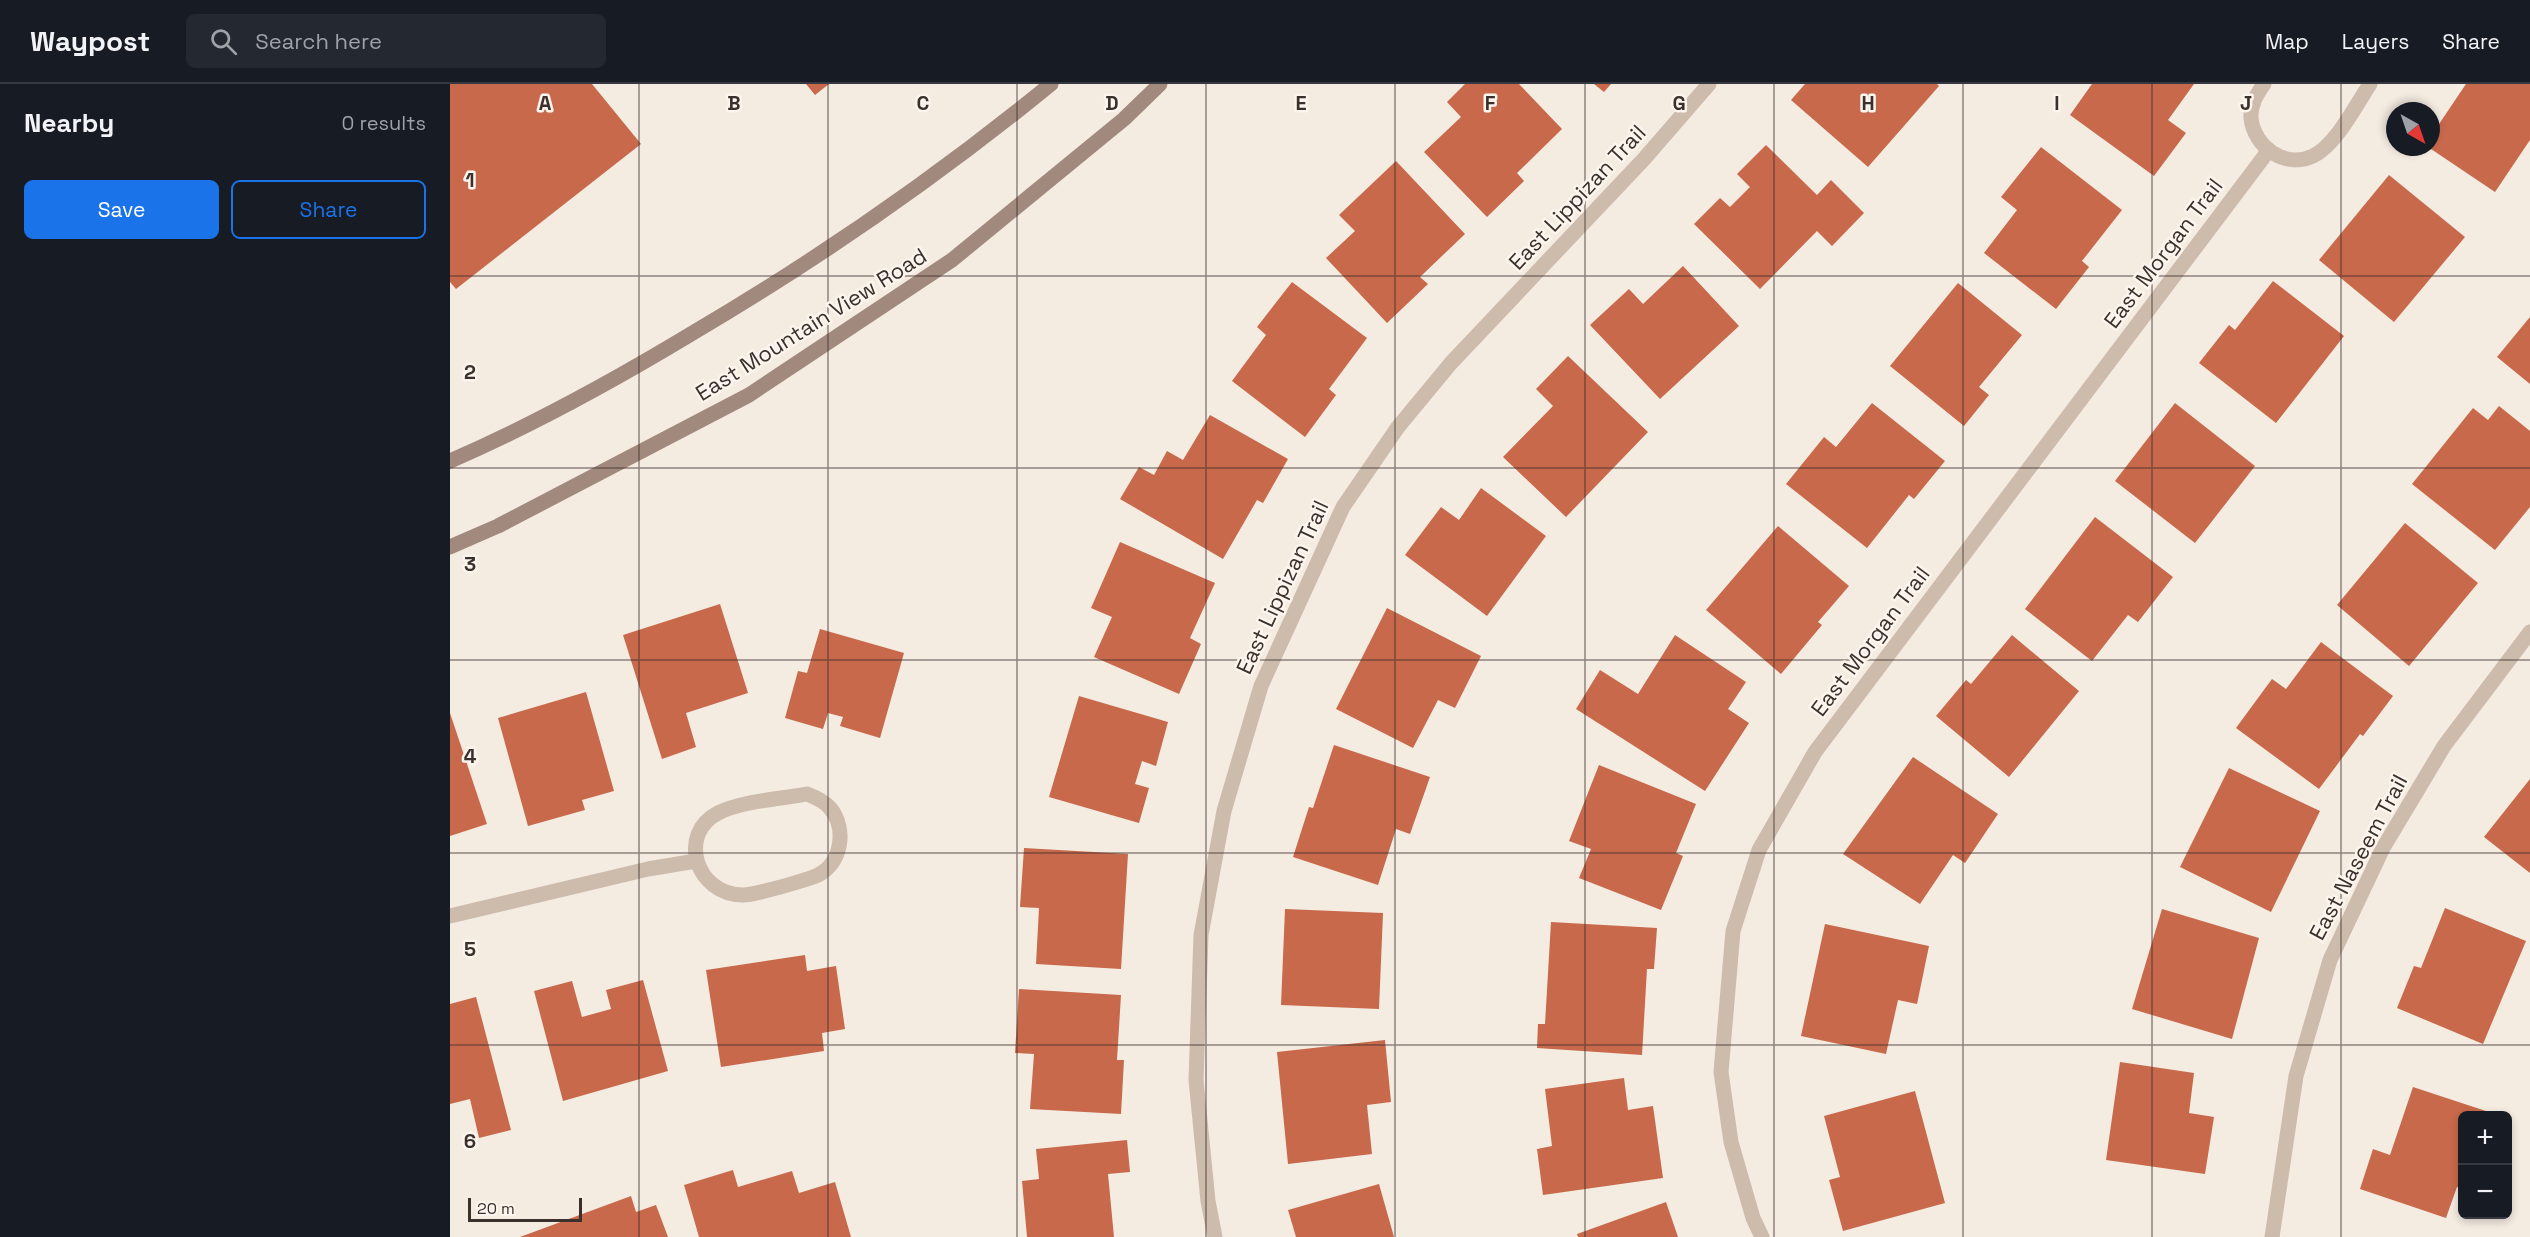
<!DOCTYPE html>
<meta charset="utf-8">
<style>
body{margin:0;font-family:"Space Grotesk",sans-serif;background:#242831;color:#f1f3f6}
.controls{position:absolute;right:18px;bottom:18px;display:grid;overflow:hidden;border-radius:9px;box-shadow:0 3px 9px #0003}
.controls button{width:54px;height:54px;display:grid;place-items:center;padding:0;border:0;border-bottom:2px solid #363941;background:#171b24;color:#f1f3f6;font:30px sans-serif}
.compass{position:absolute;left:1936px;top:18px;width:54px;height:54px;border-radius:50%;background:#171b24;box-shadow:0 3px 9px #0003;rotate:140deg}
.scale{position:absolute;left:18px;bottom:15px;width:114px;box-sizing:border-box;padding-left:6px;border:3px solid #3b302b;border-top:0;font-size:16px;line-height:21px;white-space:nowrap;color:#3b302b;-webkit-text-stroke:4px #fbf5ee;paint-order:stroke}
.list{margin:0;padding:0;list-style:none}
h2{display:flex;justify-content:space-between;align-items:center;height:78px;margin:0;padding:0 24px;font-size:26px}
h2 small{font-size:20px;font-weight:400;color:#9ea1a6}
.actions{display:flex;gap:12px;padding:18px 24px}
.actions a{flex:1;padding:14px 0;border:2px solid #1a73e8;border-radius:9px;text-align:center;font-size:21px;color:#1a73e8}
.actions .main{background:#1a73e8;color:#fff}
.icon{flex:none;width:33px;height:33px;fill:none;stroke:currentColor;stroke-width:2;stroke-linecap:round;stroke-linejoin:round}
.map{position:relative;flex:none;width:2080px;height:1153px;overflow:hidden}
header{display:flex;align-items:center;gap:36px;box-sizing:border-box;height:84px;padding:0 30px;background:#171b24;border-bottom:2px solid #363941}
header strong{font-size:28px}
nav{display:flex;gap:33px;margin-inline-start:auto;font-size:21px}
.search{width:420px;height:54px;background:#242831;display:flex;align-items:center;gap:15px;box-sizing:border-box;padding:0 21px;border-radius:9px;color:#9ea1a6;font-size:22px}
main{display:flex}
aside{flex:1;background:#171b24}
.map>svg:first-child{display:block}
.building{fill:#c8694b}
.lines{fill:none;stroke-linecap:round;stroke-linejoin:round}
.minor{stroke:#cdbbac;stroke-width:15}
.secondary{stroke:#a18a7d;stroke-width:15}
.grid{fill:none;stroke:#3b302b;stroke-width:1.5;stroke-opacity:0.55}
.labels{text-anchor:middle;stroke-width:5;stroke-linejoin:round;paint-order:stroke}
.street-label{font-size:22px;fill:#3b302b;stroke:#fbf5ee}
.grid-label{font-size:20px;text-anchor:middle;font-weight:bold;fill:#3b302b;stroke:#fbf5ee;stroke-width:5;stroke-linejoin:round;paint-order:stroke}
</style>
<header>
<strong>Waypost</strong>
<div class="search"><svg class="icon" aria-label="search" viewBox="0 0 24 24"><circle cx="10" cy="10" r="6"/><path d="M15 15l6 6"/></svg>Search here</div>
<nav><a>Map</a><a>Layers</a><a>Share</a></nav>
</header>
<main>
<aside>
<h2>Nearby<small>0 results</small></h2>
<ul class="list">
</ul>
<div class="actions"><a class="main">Save</a><a>Share</a></div>
</aside>
<div class="map">
<svg width="2080" height="1153" viewBox="0 0 2080 1153">
<rect width="100%" height="100%" fill="#f4ebe1"/>
<g class="building">
<path d="M 0,0 L 142,0 L 191,60 L 6,205 L 0,198 Z"/>
<path d="M 356,0 L 379,0 L 365,11 Z"/>
<path d="M 1015,0 L 1069,0 L 1112,45 L 1067,89 L 1074,97 L 1037,133 L 974,68 L 1011,33 L 997,18 Z"/>
<path d="M 1144,0 L 1161,0 L 1154,8 Z"/>
<path d="M 1355,0 L 1487,0 L 1489,2 L 1418,83 L 1341,16 Z"/>
<path d="M 1642,0 L 1744,0 L 1718,36 L 1736,49 L 1704,92 L 1620,31 Z"/>
<path d="M 2016,0 L 2080,0 L 2080,56 L 2045,108 L 1978,63 L 1981,63 L 1981,52 Z"/>
<path d="M 1316,61 L 1367,111 L 1381,96 L 1414,129 L 1382,162 L 1367,147 L 1310,205 L 1244,140 L 1270,114 L 1280,123 L 1300,103 L 1287,90 Z"/>
<path d="M 1591,63 L 1672,126 L 1632,177 L 1639,183 L 1606,225 L 1534,169 L 1567,126 L 1551,113 Z"/>
<path d="M 946,77 L 1015,150 L 970,193 L 978,200 L 937,239 L 876,174 L 905,147 L 889,131 Z"/>
<path d="M 1939,91 L 2015,153 L 1944,238 L 1869,176 Z"/>
<path d="M 1233,182 L 1289,242 L 1210,315 L 1140,241 L 1179,205 L 1193,220 Z"/>
<path d="M 1823,197 L 1894,252 L 1826,339 L 1749,279 L 1779,241 L 1785,246 Z"/>
<path d="M 842,198 L 917,254 L 879,305 L 886,311 L 855,353 L 782,297 L 816,251 L 807,243 Z"/>
<path d="M 1508,199 L 1572,251 L 1529,303 L 1539,311 L 1514,342 L 1440,282 Z"/>
<path d="M 2080,233 L 2080,300 L 2047,273 Z"/>
<path d="M 1118,272 L 1198,348 L 1116,433 L 1053,373 L 1103,322 L 1086,305 Z"/>
<path d="M 1422,319 L 1495,377 L 1464,415 L 1459,411 L 1417,464 L 1336,400 L 1374,353 L 1386,363 Z"/>
<path d="M 1725,319 L 1805,382 L 1745,459 L 1665,397 Z"/>
<path d="M 2049,322 L 2080,347 L 2080,423 L 2045,466 L 1962,400 L 2023,324 L 2038,336 Z"/>
<path d="M 760,331 L 838,375 L 813,419 L 807,416 L 773,475 L 670,415 L 689,383 L 704,391 L 717,367 L 733,376 Z"/>
<path d="M 1031,404 L 1096,452 L 1037,532 L 955,471 L 991,423 L 1009,436 Z"/>
<path d="M 1645,433 L 1723,493 L 1688,538 L 1678,531 L 1642,577 L 1575,525 Z"/>
<path d="M 1955,439 L 2028,499 L 1959,582 L 1887,521 Z"/>
<path d="M 1328,442 L 1399,502 L 1368,538 L 1372,541 L 1331,590 L 1256,526 Z"/>
<path d="M 670,458 L 765,499 L 740,554 L 751,560 L 729,610 L 644,573 L 662,533 L 641,524 Z"/>
<path d="M 270,520 L 298,609 L 236,629 L 246,663 L 212,675 L 173,551 Z"/>
<path d="M 937,524 L 1031,572 L 1005,624 L 988,616 L 963,664 L 886,625 Z"/>
<path d="M 370,545 L 454,569 L 430,654 L 390,642 L 393,633 L 378,629 L 373,645 L 335,634 L 348,587 L 357,589 Z"/>
<path d="M 1225,551 L 1296,598 L 1278,625 L 1299,639 L 1255,707 L 1126,625 L 1150,586 L 1188,610 Z"/>
<path d="M 1562,551 L 1629,607 L 1559,693 L 1486,632 L 1516,596 L 1521,600 Z"/>
<path d="M 1871,558 L 1943,612 L 1913,652 L 1910,650 L 1869,705 L 1786,644 L 1822,595 L 1836,605 Z"/>
<path d="M 136,608 L 164,707 L 132,716 L 135,726 L 78,742 L 48,634 Z"/>
<path d="M 629,612 L 718,638 L 706,682 L 692,677 L 685,700 L 699,704 L 689,739 L 599,713 Z"/>
<path d="M 0,629 L 37,740 L 0,752 Z"/>
<path d="M 884,661 L 980,693 L 960,750 L 946,745 L 928,801 L 843,773 L 859,723 L 863,724 Z"/>
<path d="M 1463,673 L 1548,730 L 1515,779 L 1503,771 L 1470,820 L 1393,770 Z"/>
<path d="M 1149,681 L 1246,720 L 1226,769 L 1233,772 L 1211,826 L 1129,794 L 1141,765 L 1119,757 Z"/>
<path d="M 1779,684 L 1870,727 L 1821,828 L 1730,783 Z"/>
<path d="M 2080,695 L 2080,789 L 2034,753 Z"/>
<path d="M 574,764 L 678,770 L 671,885 L 586,880 L 589,824 L 570,823 Z"/>
<path d="M 1995,824 L 2076,857 L 2033,960 L 1947,924 L 1964,882 L 1971,884 Z"/>
<path d="M 835,825 L 933,829 L 929,925 L 831,921 Z"/>
<path d="M 1712,825 L 1809,854 L 1782,955 L 1682,925 Z"/>
<path d="M 1101,838 L 1207,844 L 1204,885 L 1197,885 L 1192,971 L 1087,964 L 1088,940 L 1095,940 Z"/>
<path d="M 1375,840 L 1479,862 L 1467,920 L 1448,916 L 1436,970 L 1351,952 Z"/>
<path d="M 355,871 L 357,887 L 386,882 L 395,945 L 372,949 L 374,967 L 271,983 L 256,886 Z"/>
<path d="M 193,896 L 218,987 L 113,1017 L 84,907 L 122,897 L 132,933 L 161,925 L 156,906 Z"/>
<path d="M 569,905 L 671,911 L 667,976 L 674,976 L 671,1030 L 580,1025 L 584,970 L 565,969 Z"/>
<path d="M 26,913 L 61,1046 L 29,1054 L 20,1015 L 0,1020 L 0,920 Z"/>
<path d="M 935,956 L 941,1018 L 917,1021 L 922,1070 L 838,1080 L 827,968 Z"/>
<path d="M 1670,978 L 1744,989 L 1739,1029 L 1764,1033 L 1755,1090 L 1656,1076 Z"/>
<path d="M 1174,994 L 1178,1026 L 1203,1022 L 1213,1094 L 1093,1111 L 1087,1065 L 1102,1062 L 1095,1005 Z"/>
<path d="M 1963,1003 L 2048,1031 L 2012,1032 L 2012,1104 L 2007,1103 L 1996,1134 L 1910,1105 L 1923,1065 L 1940,1071 Z"/>
<path d="M 1465,1007 L 1495,1119 L 1393,1147 L 1379,1096 L 1390,1093 L 1374,1032 Z"/>
<path d="M 677,1056 L 680,1088 L 658,1090 L 664,1153 L 577,1153 L 572,1097 L 589,1095 L 586,1065 Z"/>
<path d="M 283,1086 L 288,1103 L 342,1087 L 349,1109 L 385,1098 L 401,1153 L 249,1153 L 234,1101 Z"/>
<path d="M 929,1100 L 944,1153 L 846,1153 L 838,1126 Z"/>
<path d="M 181,1112 L 186,1128 L 206,1121 L 218,1153 L 70,1153 Z"/>
<path d="M 1216,1118 L 1228,1153 L 1128,1153 L 1127,1150 Z"/>
</g>
<g class="lines">
<g class="minor">
<path d="M 1814,0 C 1807,10 1800,21 1801,34 C 1804,63 1835,85 1863,72 C 1886,61 1906,21 1920,0"/>
<path d="M 357,710 C 365,713 374,717 380,724 C 397,744 392,779 368,791 C 357,796 305,811 293,811 C 246,811 227,750 268,729 C 292,717 330,715 357,710 Z"/>
<path d="M 0,832 L 198,785 L 246,777"/>
<path d="M 765,1153 L 758,1117 L 746,996 L 751,851 L 774,727 L 811,602 L 893,423 L 948,343 L 1001,279 L 1194,75 L 1259,0"/>
<path d="M 1312,1153 L 1303,1134 L 1281,1058 L 1271,988 L 1283,847 L 1309,766 L 1365,668 L 1819,66"/>
<path d="M 1822,1153 L 1846,992 L 1880,876 L 1933,764 L 1994,662 L 2080,548"/>
</g>
<g class="secondary">
<path d="M 0,377 C 83,341 163,297 241,250 C 367,176 487,93 601,0"/>
<path d="M 0,463 L 48,442 L 299,311 L 502,176 L 674,35 L 710,0"/>
</g>
</g>
<path class="grid" d="M 189,0 L 189,1153M 378,0 L 378,1153M 567,0 L 567,1153M 756,0 L 756,1153M 945,0 L 945,1153M 1135,0 L 1135,1153M 1324,0 L 1324,1153M 1513,0 L 1513,1153M 1702,0 L 1702,1153M 1891,0 L 1891,1153M 0,192 L 2080,192M 0,384 L 2080,384M 0,576 L 2080,576M 0,769 L 2080,769M 0,961 L 2080,961"/>
<g class="labels">
<g class="street-label">
<text transform="translate(1127 113) rotate(-47)" y="8">East Lippizan Trail</text>
<text transform="translate(1713 169) rotate(-53)" y="8">East Morgan Trail</text>
<text transform="translate(361 240) rotate(-32)" y="8">East Mountain View Road</text>
<text transform="translate(832 503) rotate(-65)" y="8">East Lippizan Trail</text>
<text transform="translate(1420 557) rotate(-53)" y="8">East Morgan Trail</text>
<text transform="translate(1908 773) rotate(-62)" y="8">East Naseem Trail</text>
</g>
</g>
<g class="grid-label">
<text x="95" y="26">A</text>
<text x="284" y="26">B</text>
<text x="473" y="26">C</text>
<text x="662" y="26">D</text>
<text x="851" y="26">E</text>
<text x="1040" y="26">F</text>
<text x="1229" y="26">G</text>
<text x="1418" y="26">H</text>
<text x="1607" y="26">I</text>
<text x="1796" y="26">J</text>
<text x="20" y="103">1</text>
<text x="20" y="295">2</text>
<text x="20" y="487">3</text>
<text x="20" y="679">4</text>
<text x="20" y="872">5</text>
<text x="20" y="1064">6</text>
</g>
</svg>
<div class="controls">
<button>+</button>
<button>−</button>
</div>
<svg class="compass" viewBox="-18 -18 36 36"><path d="M0-13l5 13h-10z" fill="#e53935"/><path d="M0 13l5-13h-10z" fill="#9ea1a6"/></svg>
<div class="scale">20 m</div>
</div>
</main>
